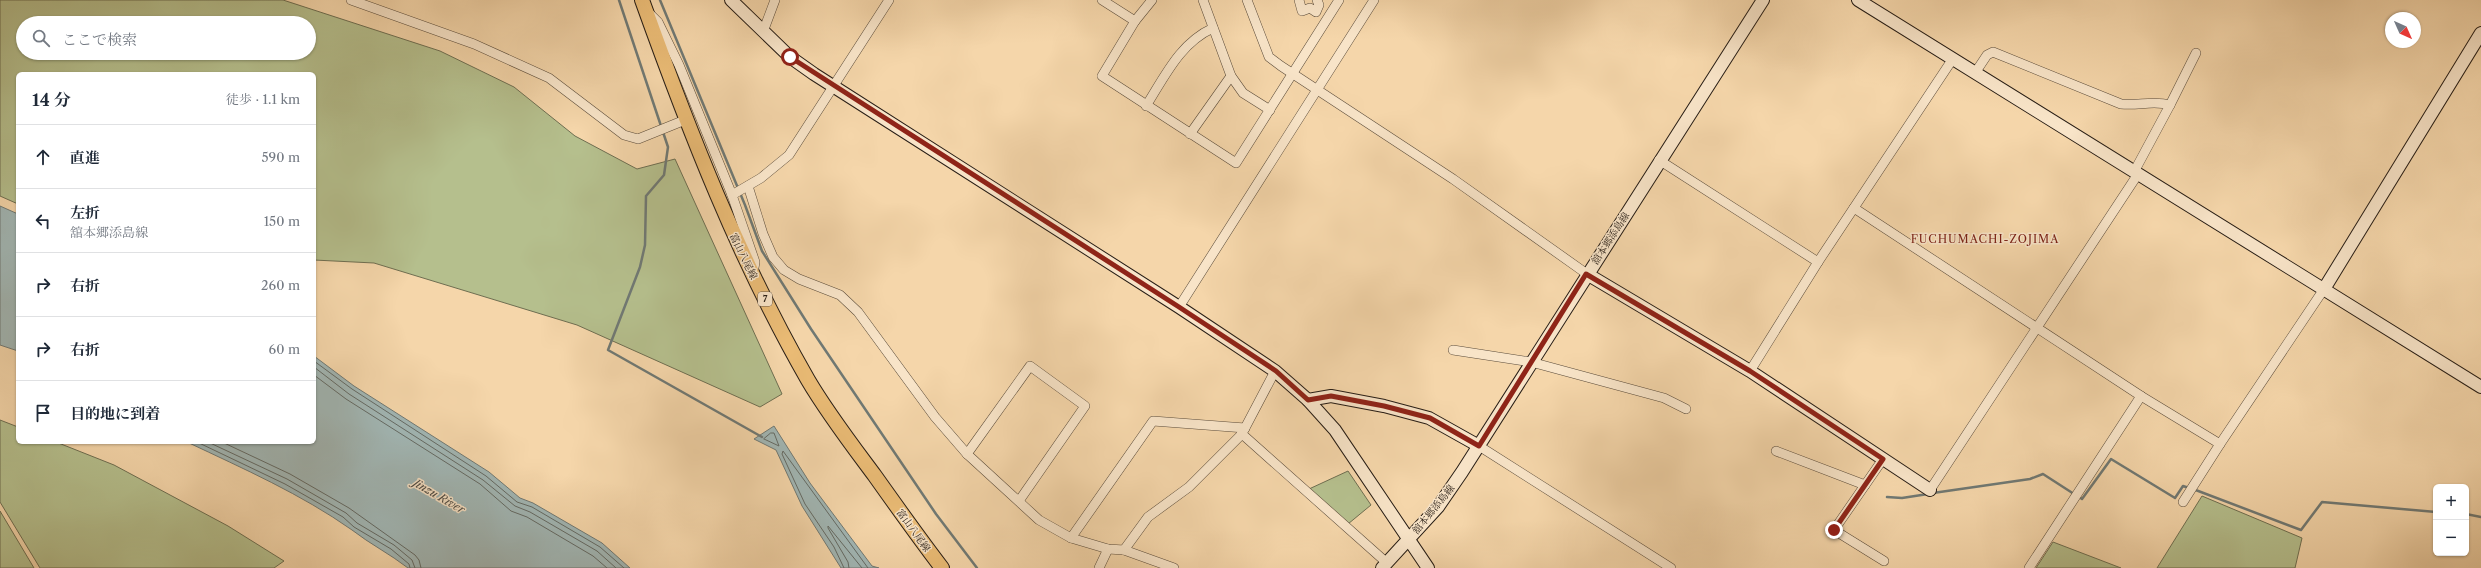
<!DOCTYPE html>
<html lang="ja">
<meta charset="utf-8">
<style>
body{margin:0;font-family:"Libre Caslon Text","Noto Serif JP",serif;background:#f2f2f3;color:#1f2937}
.controls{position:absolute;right:12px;bottom:12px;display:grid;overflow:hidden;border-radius:6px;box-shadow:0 1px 3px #0004}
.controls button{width:36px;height:36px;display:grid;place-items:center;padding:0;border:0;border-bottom:1px solid #e0e1e3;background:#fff;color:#1f2937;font:20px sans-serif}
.compass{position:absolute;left:2385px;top:12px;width:36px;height:36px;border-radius:50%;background:#fff;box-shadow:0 1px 3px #0004;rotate:135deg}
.stop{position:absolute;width:12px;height:12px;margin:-9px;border:3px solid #8f2418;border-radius:50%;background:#fff}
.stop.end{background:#8f2418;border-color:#fff;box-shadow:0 1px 4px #0008}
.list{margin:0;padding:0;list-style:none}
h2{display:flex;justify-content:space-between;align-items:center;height:52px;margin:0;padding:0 16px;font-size:17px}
h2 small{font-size:13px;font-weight:400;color:#747a83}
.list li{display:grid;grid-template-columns:26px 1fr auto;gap:12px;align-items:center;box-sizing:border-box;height:64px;padding:0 16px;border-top:1px solid #e0e1e3}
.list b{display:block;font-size:15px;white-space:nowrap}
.list p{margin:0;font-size:13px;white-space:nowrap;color:#747a83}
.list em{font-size:13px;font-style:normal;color:#747a83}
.icon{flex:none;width:22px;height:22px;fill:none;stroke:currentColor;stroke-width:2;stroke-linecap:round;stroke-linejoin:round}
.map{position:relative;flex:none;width:2481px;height:568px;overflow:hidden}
.search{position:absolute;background:#fff;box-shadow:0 1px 3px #0004;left:16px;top:16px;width:300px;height:44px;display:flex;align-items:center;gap:10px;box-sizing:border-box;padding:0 14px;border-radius:22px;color:#747a83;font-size:15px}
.panel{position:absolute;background:#fff;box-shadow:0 1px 3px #0004;left:16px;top:72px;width:300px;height:372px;border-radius:6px}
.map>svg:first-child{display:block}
.green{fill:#b5bf8d;stroke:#6e6e51;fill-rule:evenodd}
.water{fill:#a1b6b4;stroke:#707974}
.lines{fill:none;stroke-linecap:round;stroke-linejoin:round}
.shore{stroke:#646a64;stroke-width:1}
.stream{stroke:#707974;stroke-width:2.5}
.street-casing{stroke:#5a4b3a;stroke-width:10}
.secondary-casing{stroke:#271d15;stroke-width:14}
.primary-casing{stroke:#271d15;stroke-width:16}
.street{stroke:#f8e4c8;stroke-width:9}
.secondary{stroke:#f8e4c8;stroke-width:12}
.primary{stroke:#eabb75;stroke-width:14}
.route{stroke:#8f2418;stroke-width:5}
.labels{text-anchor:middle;stroke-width:3;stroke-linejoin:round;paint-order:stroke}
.shield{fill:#f8e4c8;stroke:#66594b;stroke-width:1}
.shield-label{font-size:9px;font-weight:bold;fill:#271d15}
.street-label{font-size:10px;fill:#271d15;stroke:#f8e4c8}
.neighbourhood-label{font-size:11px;letter-spacing:1px;fill:#7a1f14;stroke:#f8e4c8}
.water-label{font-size:11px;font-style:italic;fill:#4c4b45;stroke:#f8e4c8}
</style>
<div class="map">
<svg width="2481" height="568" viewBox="0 0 2481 568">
<rect width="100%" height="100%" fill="#f5d6aa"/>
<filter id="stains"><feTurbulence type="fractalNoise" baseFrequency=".005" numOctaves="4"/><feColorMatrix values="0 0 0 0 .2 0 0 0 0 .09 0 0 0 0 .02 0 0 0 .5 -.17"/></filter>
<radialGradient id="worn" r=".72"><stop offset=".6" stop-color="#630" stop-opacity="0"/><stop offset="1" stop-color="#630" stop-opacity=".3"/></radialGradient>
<g class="green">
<path d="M 0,0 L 283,0 L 440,51 L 514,87 L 575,136 L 637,169 L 675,159 L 782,394 L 760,407 L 577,325 L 374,263 L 314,260 L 314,74 L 18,74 L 18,204 L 0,196 ZM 23,23 L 309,23 L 309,53 L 23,53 Z"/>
<path d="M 0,420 L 18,427 L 18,442 L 56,442 L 114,465 L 228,526 L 284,561 L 274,568 L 40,568 L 0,502 Z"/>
<path d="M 1348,471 L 1371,505 L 1348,524 L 1309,489 Z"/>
<path d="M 2202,496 L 2302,538 L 2295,568 L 2157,568 Z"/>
<path d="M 0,511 L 34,568 L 0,568 Z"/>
<path d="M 2053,542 L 2121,568 L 2036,568 Z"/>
</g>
<g class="water">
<path d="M 0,206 L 18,214 L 18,351 L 0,345 Z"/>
<path d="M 314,356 L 354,386 L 489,472 L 520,498 L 533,503 L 602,543 L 630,568 L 408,568 C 390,554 370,544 352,530 C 301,494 244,469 187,442 L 314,442 Z"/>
<path d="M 774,426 L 810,483 L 872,566 L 879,568 L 841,568 L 802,506 L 776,450 L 754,439 Z"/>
</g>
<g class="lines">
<g class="shore">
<path d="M 314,361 L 352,389 L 486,476 L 517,502 L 532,507 L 600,547 L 624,568"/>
<path d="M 314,367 L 349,394 L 483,480 L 515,506 L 530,512 L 597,551 L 616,568"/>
<path d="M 314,375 L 346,399 L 480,484 L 511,511 L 527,517 L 593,556 L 607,568"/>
<path d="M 771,433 L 774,433 L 779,446 L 764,439 Z"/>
<path d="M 197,442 L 285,484 L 343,517 L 354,527 L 391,549 L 409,564 L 410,568"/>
<path d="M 208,442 L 287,479 L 346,513 L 357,523 L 394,545 L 412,560 L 415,568"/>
<path d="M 222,442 L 290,474 L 349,508 L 415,555 L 419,560 L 421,568"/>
<path d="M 844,568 L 834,547 L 805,504 L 782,454 L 783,451 L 868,568"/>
<path d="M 849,568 L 848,562 L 828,528 L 828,526 L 862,568"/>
</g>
<g class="stream">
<path d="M 619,0 L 668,147 L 664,175 L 646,196 L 645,245 L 640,267 L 608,350 L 762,437"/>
<path d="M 660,0 L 745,205 L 762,251 L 811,329 L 936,514 L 977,568"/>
<path d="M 2193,489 L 2301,530 L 2322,502 L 2436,512"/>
<path d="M 1933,493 L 2030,479 L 2043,474 L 2074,494"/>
<path d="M 2078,496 L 2082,499 L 2111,459 L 2175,498 L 2183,486 L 2189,488"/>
<path d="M 1887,497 L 1902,498 L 1928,494"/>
<path d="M 2466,514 L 2481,517"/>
</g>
<g class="street-casing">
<g id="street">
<path d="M 351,0 L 474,44 L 549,78 L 624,135 L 638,139 L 685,120"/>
<path d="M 1102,0 L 1135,21"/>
<path d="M 1152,0 L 1135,21 L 1102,76 L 1236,163 L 1339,0"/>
<path d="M 1203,0 L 1231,76 L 1243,93 L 1270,110"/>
<path d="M 1247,0 L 1269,57 L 1281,66 L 1453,179 L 1587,274"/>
<path d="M 1299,0 L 1302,11 L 1310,8 L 1316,12 L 1319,5 L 1317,0"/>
<path d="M 649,13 L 658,22 L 679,65 L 732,195"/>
<path d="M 763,32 L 775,0"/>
<path d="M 1975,73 L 1987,55 L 1993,52 L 2121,104 C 2138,106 2154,100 2170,105 L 2134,172"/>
<path d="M 2170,105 L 2196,53"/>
<path d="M 1146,106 C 1165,76 1180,43 1213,28"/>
<path d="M 1190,134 L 1231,76"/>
<path d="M 1659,160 L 1818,262"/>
<path d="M 748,186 L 763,234 L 773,257 L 784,270 L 799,279 L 840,295 L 858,312 L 935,417 L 967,454 L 1039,520 L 1071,538 L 1108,549 L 1124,550 L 1174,568"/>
<path d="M 1854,208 L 2141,396 L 2220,444 L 2324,289"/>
<path d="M 753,274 L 755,262 L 732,195 L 761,178 L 789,155 L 889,0"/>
<path d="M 1179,307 L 1374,0"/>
<path d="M 1453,350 L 1531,362 L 1664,398 L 1686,409"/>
<path d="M 1750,371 L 1818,262 L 1952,60"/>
<path d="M 1245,428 L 1275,371"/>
<path d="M 1242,434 L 1387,563"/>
<path d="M 1479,446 L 1671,568"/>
<path d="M 1776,451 L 1865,485"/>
<path d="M 967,454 L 1030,366 L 1085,406 L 1019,501"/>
<path d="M 1883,459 L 1834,530 L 1884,561"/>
<path d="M 1930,490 L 2138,174"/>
<path d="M 2183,502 L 2220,444"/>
<path d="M 1071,538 L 1153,421 L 1245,428 L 1240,436 L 1189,487 L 1148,517 L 1124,550"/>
<path d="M 1099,568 L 1108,549"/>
<path d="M 2029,568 L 2141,396"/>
</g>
</g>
<g class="secondary-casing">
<g id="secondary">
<path d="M 731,0 L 790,57 L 814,74 L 1179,307 L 1275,371 L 1308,400 L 1331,396 L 1384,406 L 1429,418 L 1479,446"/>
<path d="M 1858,0 L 2481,387"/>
<path d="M 1587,274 L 1750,371 L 1930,490"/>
<path d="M 2324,289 L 2481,33"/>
<path d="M 1308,400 L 1335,430 L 1428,568"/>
<path d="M 1382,568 L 1438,507 L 1462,472 L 1763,0"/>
</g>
</g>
<g class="primary-casing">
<path id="primary" d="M 642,0 C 689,131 739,260 808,380 C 828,414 852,445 875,476 C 897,507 919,538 942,568"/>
</g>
<use href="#street" class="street"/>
<use href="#secondary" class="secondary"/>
<use href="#primary" class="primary"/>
</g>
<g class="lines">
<path class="route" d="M 790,57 L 1179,307 L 1276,371 L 1308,400 L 1331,396 L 1384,406 L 1430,418 L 1479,446 L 1586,274 L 1750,371 L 1883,459 L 1834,530"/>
</g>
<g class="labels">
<rect class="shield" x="758" y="292" width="14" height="14" rx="3"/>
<g class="shield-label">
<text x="765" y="302">7</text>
</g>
<g class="street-label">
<text transform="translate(1610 238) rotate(-57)" y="4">舘本郷添島線</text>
<text transform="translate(744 256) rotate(64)" y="4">富山八尾線</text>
<text transform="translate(1433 509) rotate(-51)" y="4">舘本郷添島線</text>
<text transform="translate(914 530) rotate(54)" y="4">富山八尾線</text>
</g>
<g class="neighbourhood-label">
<text x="1985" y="243">FUCHUMACHI-ZOJIMA</text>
</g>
<g class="water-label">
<text transform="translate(439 496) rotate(30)" y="4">Jinzu River</text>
</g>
</g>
<rect width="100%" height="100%" filter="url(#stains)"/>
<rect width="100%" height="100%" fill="url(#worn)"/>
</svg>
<div class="controls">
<button>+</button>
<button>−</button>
</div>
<svg class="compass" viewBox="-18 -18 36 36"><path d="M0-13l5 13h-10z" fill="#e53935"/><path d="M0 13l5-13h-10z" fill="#747a83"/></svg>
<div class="stop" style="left:790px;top:57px"></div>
<div class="stop end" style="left:1834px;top:530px"></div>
<div class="search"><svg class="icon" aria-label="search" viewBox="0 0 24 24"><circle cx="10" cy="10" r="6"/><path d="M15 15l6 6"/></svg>ここで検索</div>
<section class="panel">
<h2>14 分<small>徒歩 · 1.1 km</small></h2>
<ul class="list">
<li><svg class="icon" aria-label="ahead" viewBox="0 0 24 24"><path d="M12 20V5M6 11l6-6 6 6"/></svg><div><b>直進</b></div><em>590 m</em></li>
<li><svg class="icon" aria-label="left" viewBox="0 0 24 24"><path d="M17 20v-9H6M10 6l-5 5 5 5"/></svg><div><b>左折</b><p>舘本郷添島線</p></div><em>150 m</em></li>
<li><svg class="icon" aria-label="right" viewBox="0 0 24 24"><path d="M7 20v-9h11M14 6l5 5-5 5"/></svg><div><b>右折</b></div><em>260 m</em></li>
<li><svg class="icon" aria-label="right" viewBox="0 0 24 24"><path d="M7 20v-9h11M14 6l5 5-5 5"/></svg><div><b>右折</b></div><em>60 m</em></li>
<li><svg class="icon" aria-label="arrive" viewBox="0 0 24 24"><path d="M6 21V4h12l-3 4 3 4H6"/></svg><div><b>目的地に到着</b></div></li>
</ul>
</section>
</div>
